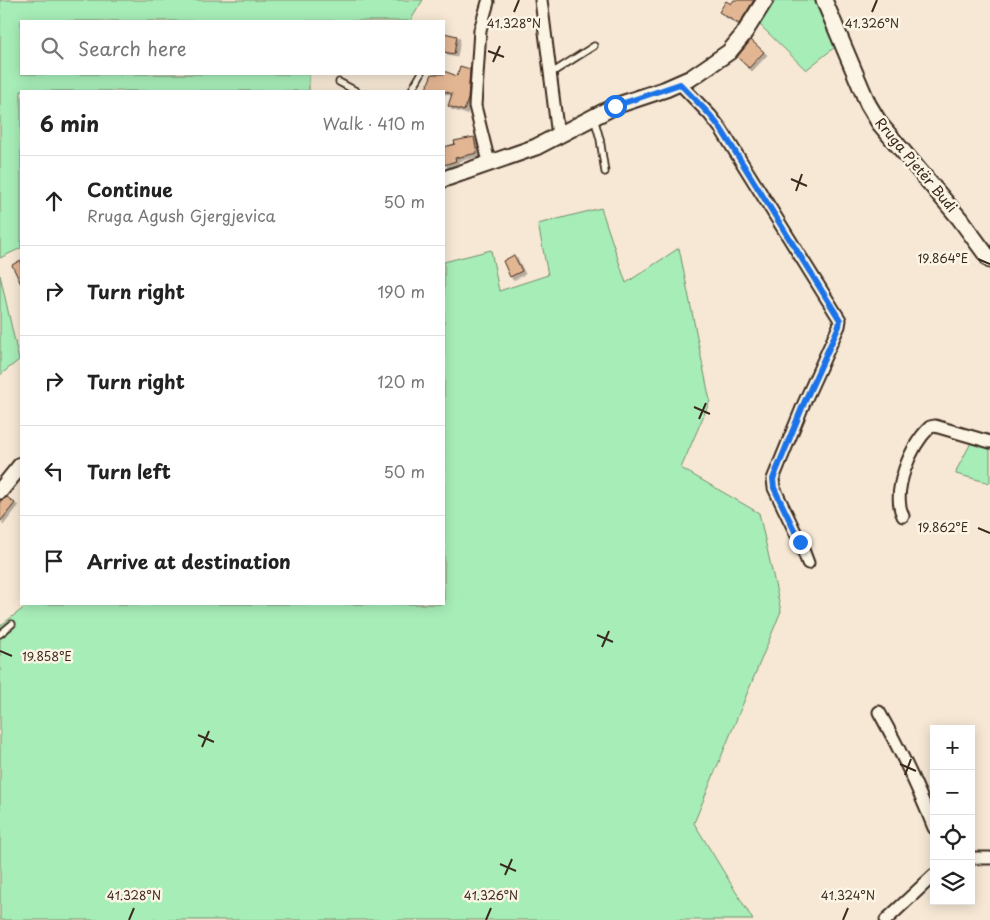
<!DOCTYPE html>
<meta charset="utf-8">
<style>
body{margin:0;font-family:"Playpen Sans",sans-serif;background:#f2f2f2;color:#222}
.controls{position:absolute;right:15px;bottom:15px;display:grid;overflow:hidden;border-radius:0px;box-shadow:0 2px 12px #0003}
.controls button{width:45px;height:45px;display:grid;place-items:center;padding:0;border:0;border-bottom:1px solid #e0e0e0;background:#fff;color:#222;font:25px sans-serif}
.stop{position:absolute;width:15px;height:15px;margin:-11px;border:4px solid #1a73e8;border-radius:50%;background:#fff}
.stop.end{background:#1a73e8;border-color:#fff;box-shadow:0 1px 5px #0008}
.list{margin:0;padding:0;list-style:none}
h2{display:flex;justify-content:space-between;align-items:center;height:65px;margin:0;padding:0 20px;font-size:21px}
h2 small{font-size:16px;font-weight:400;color:#767676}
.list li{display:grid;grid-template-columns:32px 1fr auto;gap:15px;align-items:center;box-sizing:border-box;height:90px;padding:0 20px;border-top:1px solid #e0e0e0}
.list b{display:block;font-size:19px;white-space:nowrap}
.list p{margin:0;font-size:16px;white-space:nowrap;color:#767676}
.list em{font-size:16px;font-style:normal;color:#767676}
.icon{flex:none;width:28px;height:28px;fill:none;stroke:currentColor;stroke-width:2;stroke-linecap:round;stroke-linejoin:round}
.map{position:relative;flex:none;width:990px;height:920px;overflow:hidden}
.search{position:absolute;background:#fff;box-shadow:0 2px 12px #0003;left:20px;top:20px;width:425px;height:55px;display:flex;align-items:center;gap:12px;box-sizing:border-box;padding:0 18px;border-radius:0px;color:#767676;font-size:19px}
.panel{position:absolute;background:#fff;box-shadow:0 2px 12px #0003;left:20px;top:90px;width:425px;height:515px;border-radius:0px}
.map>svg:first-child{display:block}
.green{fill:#a7edb8;stroke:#718c6b}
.building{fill:#e3b693;stroke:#3b2a1e;filter:url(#shadow)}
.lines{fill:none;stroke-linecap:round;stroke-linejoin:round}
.service-casing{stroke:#3b2a1e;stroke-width:9}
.minor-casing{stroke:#3b2a1e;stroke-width:15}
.secondary-casing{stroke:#3b2a1e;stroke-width:19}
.service{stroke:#fcf5e5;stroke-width:5.5}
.minor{stroke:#fcf5e5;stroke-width:11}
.secondary{stroke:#fcf5e5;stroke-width:15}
.route{stroke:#1a73e8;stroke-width:6}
.ticks{fill:none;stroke:#3b2a1e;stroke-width:2}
.labels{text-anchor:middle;stroke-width:5;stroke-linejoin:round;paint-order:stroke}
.street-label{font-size:14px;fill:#3b2a1e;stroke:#fcf5e5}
.ticks-label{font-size:12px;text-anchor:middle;fill:#3b2a1e;stroke:#fcf5e5;stroke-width:5;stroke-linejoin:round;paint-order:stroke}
</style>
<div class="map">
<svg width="990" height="920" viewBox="0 0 990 920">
<defs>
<filter id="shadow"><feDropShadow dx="3" dy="3" stdDeviation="0" flood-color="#0004"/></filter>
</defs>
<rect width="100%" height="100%" fill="#f7e8d5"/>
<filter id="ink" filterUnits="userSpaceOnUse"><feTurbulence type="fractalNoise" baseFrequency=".02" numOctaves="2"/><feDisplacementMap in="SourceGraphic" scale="10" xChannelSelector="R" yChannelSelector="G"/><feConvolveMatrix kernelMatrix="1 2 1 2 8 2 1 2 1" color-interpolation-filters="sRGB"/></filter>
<g filter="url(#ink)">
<g class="green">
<path d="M 0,0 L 423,0 L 410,21 L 21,21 L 21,74 L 309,74 L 309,91 L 21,91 L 21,248 L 0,258 Z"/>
<path d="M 772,0 L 814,0 L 835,47 L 806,70 L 758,23 Z"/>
<path d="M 601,208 L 626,283 L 679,248 L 710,401 L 681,468 L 759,513 L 781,611 L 694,823 L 753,920 L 0,920 L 0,626 L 29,604 L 444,604 L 444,262 L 491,250 L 499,291 L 548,275 L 538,224 Z"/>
<path d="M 0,275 L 19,360 L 0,375 Z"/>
<path d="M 972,441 L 990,447 L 990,483 L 956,474 L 957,469 Z"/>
</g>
<g class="building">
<path d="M 734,0 L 754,0 L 739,24 L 719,12 L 726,1 L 731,4 Z"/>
<path d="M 444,33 L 457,36 L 454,54 L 444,52 Z"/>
<path d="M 751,40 L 764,52 L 749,68 L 737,57 Z"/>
<path d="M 460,66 L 470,69 L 468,99 L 464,111 L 448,106 L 452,94 L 444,91 L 425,91 L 432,74 L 444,74 L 444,71 L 457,76 Z"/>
<path d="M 474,137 L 477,153 L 455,158 L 456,161 L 444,165 L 444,147 L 455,144 L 454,141 Z"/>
<path d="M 514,255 L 522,271 L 510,277 L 503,261 Z"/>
<path d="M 21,260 L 21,284 L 12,265 Z"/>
<path d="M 7,497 L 15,503 L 0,522 L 0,501 Z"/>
</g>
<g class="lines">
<g class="service-casing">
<g id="service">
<path d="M 550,74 L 594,46"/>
<path d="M 339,82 L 356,91"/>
<path d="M 411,91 L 421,74"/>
<path d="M 594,118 L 600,139 L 605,172"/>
<path d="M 0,634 L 12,624"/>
</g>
</g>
<g class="minor-casing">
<g id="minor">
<path d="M 541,0 L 558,136"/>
<path d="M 488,2 L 480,30 L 475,106 L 489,162"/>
<path d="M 680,84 L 710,115 L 721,129 L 840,320 L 839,326 L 804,403 L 773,479 L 774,488 L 800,542 L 808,563"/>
<path d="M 903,516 C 891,491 911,445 930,427 L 935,426 L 990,442"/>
<path d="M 879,712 C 900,749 918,788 934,828"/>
<path d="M 971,858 L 990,858"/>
<path d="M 886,920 L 934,875"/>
</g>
</g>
<g class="secondary-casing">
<g id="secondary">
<path d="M 824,0 L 868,104 L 880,124 L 960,219 L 990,260"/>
<path d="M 444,179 L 536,147 L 615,106 L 666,89 L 691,78 L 729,52 L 743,35 L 765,0"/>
<path d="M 0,491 L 21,465"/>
</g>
</g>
<use href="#service" class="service"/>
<use href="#minor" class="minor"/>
<use href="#secondary" class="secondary"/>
</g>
</g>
<g class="lines" filter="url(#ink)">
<path class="route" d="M 615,106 L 680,84 L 710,115 L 721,129 L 840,320 L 839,326 L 804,403 L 773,479 L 774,488 L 800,542"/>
</g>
<path class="ticks" d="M 514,12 L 519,0M 872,12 L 877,0M 488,51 L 504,57M 493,62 L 500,46M 791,179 L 807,186M 796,191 L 802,174M 978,259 L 990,264M 694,407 L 710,414M 699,419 L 706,403M 978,528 L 990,533M 597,635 L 613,642M 602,647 L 609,631M 0,651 L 12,656M 198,735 L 214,742M 202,747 L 209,731M 900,764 L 916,771M 905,775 L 911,759M 500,864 L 516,871M 505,875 L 512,859M 129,920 L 134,908M 486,920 L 491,908M 843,920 L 848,908"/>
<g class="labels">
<g class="street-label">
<text transform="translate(916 165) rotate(50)" y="5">Rruga Pjetër Budi</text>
</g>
</g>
<g class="ticks-label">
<text x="514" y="28">41.328°N</text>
<text x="872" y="28">41.326°N</text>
<text x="943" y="263">19.864°E</text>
<text x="943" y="532">19.862°E</text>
<text x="47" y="661">19.858°E</text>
<text x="134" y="900">41.328°N</text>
<text x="491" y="900">41.326°N</text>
<text x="848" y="900">41.324°N</text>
</g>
</svg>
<div class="controls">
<button>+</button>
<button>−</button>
<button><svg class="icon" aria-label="locate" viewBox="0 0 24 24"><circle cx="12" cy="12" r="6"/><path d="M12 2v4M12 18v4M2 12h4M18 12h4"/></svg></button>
<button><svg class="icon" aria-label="layers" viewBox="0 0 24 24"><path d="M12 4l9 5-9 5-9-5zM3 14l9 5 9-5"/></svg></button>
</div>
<div class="stop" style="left:615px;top:106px"></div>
<div class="stop end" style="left:800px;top:542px"></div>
<div class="search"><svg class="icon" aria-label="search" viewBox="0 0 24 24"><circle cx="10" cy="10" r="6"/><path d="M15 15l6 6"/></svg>Search here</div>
<section class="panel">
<h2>6 min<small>Walk · 410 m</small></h2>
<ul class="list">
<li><svg class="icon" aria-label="ahead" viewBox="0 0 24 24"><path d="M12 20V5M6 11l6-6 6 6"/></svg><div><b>Continue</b><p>Rruga Agush Gjergjevica</p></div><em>50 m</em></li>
<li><svg class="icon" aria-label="right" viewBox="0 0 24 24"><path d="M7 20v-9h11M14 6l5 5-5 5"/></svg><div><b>Turn right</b></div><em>190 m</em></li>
<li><svg class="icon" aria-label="right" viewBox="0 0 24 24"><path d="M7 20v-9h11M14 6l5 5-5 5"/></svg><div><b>Turn right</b></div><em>120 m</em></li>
<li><svg class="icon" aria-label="left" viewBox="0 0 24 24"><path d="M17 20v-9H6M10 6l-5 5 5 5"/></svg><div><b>Turn left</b></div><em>50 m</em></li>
<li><svg class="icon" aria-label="arrive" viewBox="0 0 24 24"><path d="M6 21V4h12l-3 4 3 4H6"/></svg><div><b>Arrive at destination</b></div></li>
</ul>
</section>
</div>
